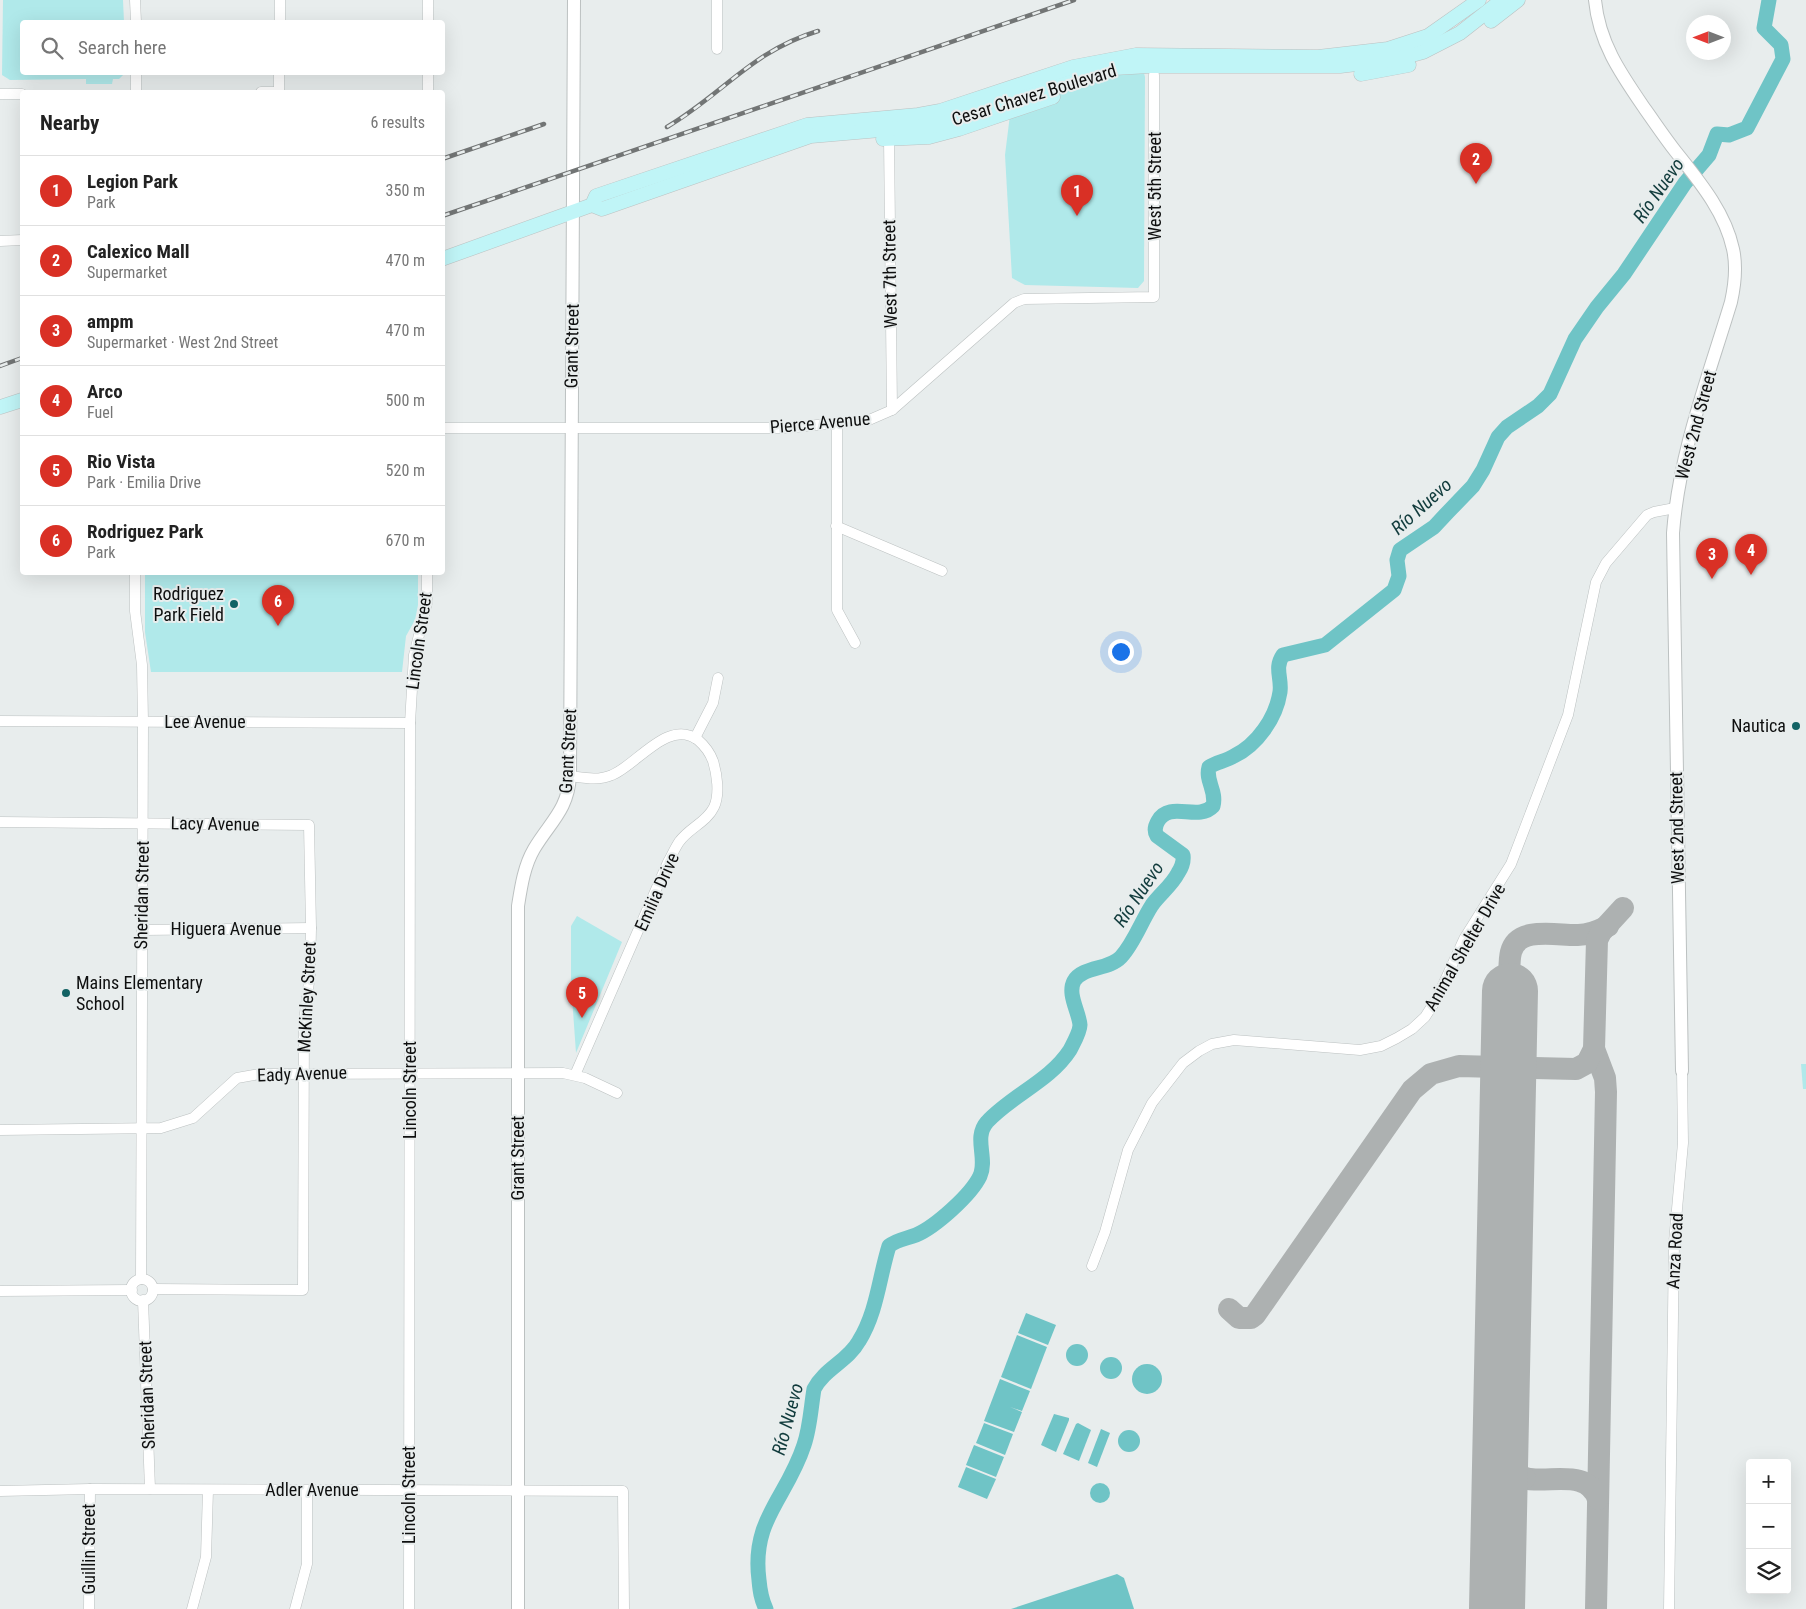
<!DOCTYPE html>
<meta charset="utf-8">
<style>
body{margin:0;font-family:"Roboto Condensed",sans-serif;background:#f6f6f6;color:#222}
.controls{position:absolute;right:15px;bottom:15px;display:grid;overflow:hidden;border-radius:5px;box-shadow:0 5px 20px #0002}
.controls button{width:45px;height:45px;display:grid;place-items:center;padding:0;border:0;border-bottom:1px solid #e0e0e0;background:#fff;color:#222;font:25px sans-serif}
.compass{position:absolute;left:1686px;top:15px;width:45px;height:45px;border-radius:50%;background:#fff;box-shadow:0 5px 20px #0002;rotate:270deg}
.you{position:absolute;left:1120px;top:651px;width:18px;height:18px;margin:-12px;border:4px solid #fff;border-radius:50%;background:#1a73e8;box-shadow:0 0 0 8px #1a73e833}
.badge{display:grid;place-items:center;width:32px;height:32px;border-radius:50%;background:#d93025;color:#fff;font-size:16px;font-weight:700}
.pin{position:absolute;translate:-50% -41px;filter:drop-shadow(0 1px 2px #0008)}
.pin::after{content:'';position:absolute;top:26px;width:18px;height:15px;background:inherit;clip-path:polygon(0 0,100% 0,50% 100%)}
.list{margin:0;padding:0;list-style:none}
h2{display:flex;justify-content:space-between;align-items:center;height:65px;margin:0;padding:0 20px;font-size:21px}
h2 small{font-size:16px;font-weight:400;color:#767676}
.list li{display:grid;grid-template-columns:32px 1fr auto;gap:15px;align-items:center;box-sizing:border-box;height:70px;padding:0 20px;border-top:1px solid #e0e0e0}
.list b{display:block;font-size:19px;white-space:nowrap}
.list p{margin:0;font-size:16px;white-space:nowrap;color:#767676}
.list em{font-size:16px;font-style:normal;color:#767676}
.icon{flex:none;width:28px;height:28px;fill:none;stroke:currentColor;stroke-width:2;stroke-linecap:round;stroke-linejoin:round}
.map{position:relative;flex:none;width:1806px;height:1609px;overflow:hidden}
.search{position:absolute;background:#fff;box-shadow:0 5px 20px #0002;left:20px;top:20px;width:425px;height:55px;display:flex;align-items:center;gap:12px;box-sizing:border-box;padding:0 18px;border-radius:5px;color:#767676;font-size:19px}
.panel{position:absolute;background:#fff;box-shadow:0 5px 20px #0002;left:20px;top:90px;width:425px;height:485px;border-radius:5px}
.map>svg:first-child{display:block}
.green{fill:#b0e9ea}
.water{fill:#6fc4c6}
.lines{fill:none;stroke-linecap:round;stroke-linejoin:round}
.river{stroke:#6fc4c6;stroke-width:15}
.taxiway{stroke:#adb1b1;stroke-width:22}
.runway{stroke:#adb1b1;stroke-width:56}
.minor-casing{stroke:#bcc1c1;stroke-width:11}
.tertiary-casing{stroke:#bcc1c1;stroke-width:14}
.secondary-casing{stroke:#bcc1c1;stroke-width:15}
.minor{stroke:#fff;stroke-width:10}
.tertiary{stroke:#fff;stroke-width:12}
.secondary{stroke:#c0f5f7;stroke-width:14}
.rail-casing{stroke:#727575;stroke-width:4.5}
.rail{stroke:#e8eded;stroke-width:2.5;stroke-dasharray:8;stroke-linecap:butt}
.poi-dot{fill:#126264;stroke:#e8eded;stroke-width:2}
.labels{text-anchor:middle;stroke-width:4;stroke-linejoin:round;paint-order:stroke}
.street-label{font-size:18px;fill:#0e0f0f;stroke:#e8eded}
.poi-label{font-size:18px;fill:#0e0f0f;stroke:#e8eded;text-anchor:end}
.water-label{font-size:19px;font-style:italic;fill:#123c3d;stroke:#e8eded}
</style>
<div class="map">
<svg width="1806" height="1609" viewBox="0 0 1806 1609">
<rect width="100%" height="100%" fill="#e8eded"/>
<g class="green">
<path d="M 3,0 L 123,0 L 124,22 L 22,22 L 22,72 L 125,73 L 119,79 L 113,79 L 112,84 L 86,84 L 86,79 L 10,80 L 2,75 Z"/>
<path d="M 1143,69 L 1145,77 L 1144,281 L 1138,288 L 1025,285 L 1012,278 L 1005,155 L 1011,107 L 1090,79 Z"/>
<path d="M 145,573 L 418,573 L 418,605 L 415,620 L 406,636 L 402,672 L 151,672 L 145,632 Z"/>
<path d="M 577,916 L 622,942 L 576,1053 L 571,983 L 571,926 Z"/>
<path d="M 1801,1064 L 1806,1064 L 1806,1089 L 1803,1089 Z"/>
</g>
<g class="water">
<path d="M 1026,1313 L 1056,1325 L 1048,1345 L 1018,1333 Z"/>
<path d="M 1017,1335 L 1047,1347 L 1031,1389 L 1001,1377 Z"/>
<circle cx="1077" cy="1355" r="11"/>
<circle cx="1111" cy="1368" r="11"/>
<circle cx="1147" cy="1379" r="15"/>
<path d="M 1000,1379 L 1030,1391 L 1022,1411 L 1010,1407 L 1022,1412 L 1014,1432 L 984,1421 Z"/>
<path d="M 1054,1414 L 1069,1418 L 1069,1420 L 1056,1452 L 1041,1445 Z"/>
<path d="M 984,1423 L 1013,1434 L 1005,1455 L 976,1443 Z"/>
<path d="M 1078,1423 L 1091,1430 L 1079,1461 L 1063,1454 L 1076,1424 Z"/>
<path d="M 1101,1429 L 1110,1433 L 1097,1467 L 1088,1463 Z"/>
<circle cx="1129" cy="1441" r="11"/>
<path d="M 974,1445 L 1004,1457 L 996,1477 L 966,1465 Z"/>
<path d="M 966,1467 L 996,1479 L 987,1499 L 958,1487 Z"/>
<circle cx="1100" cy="1493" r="10"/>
<path d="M 1117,1574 L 1124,1578 L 1134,1609 L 1011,1609 Z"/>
</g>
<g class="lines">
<path class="river" d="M 766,1609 C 761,1599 760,1591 759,1580 C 751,1519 787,1498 804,1445 C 810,1428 811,1407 814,1389 C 824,1369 848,1361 859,1341 C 877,1312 879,1278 889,1246 C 898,1239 906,1239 916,1235 C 935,1227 971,1195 980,1176 C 988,1158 973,1138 987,1122 C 1012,1095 1050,1081 1070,1050 C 1073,1044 1080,1032 1080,1025 C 1079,1012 1067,994 1074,981 C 1083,966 1109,970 1121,957 C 1134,943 1141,922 1152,905 C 1160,894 1172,885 1178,873 C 1182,867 1184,862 1183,855 L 1157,836 C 1154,831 1155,826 1158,821 C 1170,800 1198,822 1213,806 C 1217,791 1205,781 1209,767 C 1217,762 1226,761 1234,756 C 1257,745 1276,718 1280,692 C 1282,678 1274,668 1283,655 L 1325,645 L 1394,590 L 1399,576 L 1397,560 L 1400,550 L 1434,527 L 1448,512 L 1473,486 L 1483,470 L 1498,437 L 1507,427 L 1538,406 L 1550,394 L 1575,339 L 1597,307 L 1624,274 L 1685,183 L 1709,155 L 1717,134 L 1729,135 L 1747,128 L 1783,59 L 1781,45 L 1764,28 L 1769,0"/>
<g class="taxiway">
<path d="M 1510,991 C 1510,979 1508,964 1511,952 C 1518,925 1559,936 1578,935 C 1589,935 1598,931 1608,926"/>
<path d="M 1594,1049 L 1605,1078 L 1606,1092 L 1596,1609"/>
<path d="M 1229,1309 L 1239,1318 L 1251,1318 L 1255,1315 L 1412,1090 L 1431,1074 L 1459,1066 L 1576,1069 L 1587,1063 L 1594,1049 L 1597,940 L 1601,932 L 1623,908"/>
<path d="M 1501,1439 L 1504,1459 L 1520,1477 C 1545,1486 1587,1466 1598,1499"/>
<path d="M 1499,1523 C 1501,1502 1503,1487 1525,1478"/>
</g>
<path class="runway" d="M 1497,1609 L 1510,991"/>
<g class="minor-casing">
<g id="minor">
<path d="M 135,0 L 136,22"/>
<path d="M 428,0 L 428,22"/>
<path d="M 280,22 L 280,0"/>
<path d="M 717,49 L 717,0"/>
<path d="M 136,72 L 136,92"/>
<path d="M 428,72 L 428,92"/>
<path d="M 261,92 L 279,92 L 279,72"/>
<path d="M 0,94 L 22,94"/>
<path d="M 889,138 L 892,410"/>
<path d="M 0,241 L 22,240"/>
<path d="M 837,424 L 837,610 L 855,643"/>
<path d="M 442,428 L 786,428 L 869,420 L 892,410 L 1014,303 L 1024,299 L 1154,297 L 1154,75"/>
<path d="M 836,526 L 942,571"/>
<path d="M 135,572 L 135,611 L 142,665 L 143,722 L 141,1279"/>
<path d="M 0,721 L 410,723"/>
<path d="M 695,738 L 713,703 L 718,678"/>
<path d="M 570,776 C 585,778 598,781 612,775 C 637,765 668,718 698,740 C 705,746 710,753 713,761 C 717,774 720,794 714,807 C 707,822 689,828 679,842 C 675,848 672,855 668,862 L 575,1075"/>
<path d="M 0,822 L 309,825 L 311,928 L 310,974 L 304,1021 L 303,1290 L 153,1289"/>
<path d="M 142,930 L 311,928"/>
<path d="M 0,1130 L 161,1128 L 193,1118 L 237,1078 L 260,1074 L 563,1073 L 585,1078 L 617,1093"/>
<path d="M 1092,1266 L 1105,1232 L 1128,1150 L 1152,1103 L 1183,1063 L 1199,1051 L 1212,1044 L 1234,1040 L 1360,1050 L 1381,1046 L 1397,1038 L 1412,1029 L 1425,1017 L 1436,1000 L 1464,939 L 1511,864 L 1568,715 L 1596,582 L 1606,563 L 1647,515 L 1654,512 L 1675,508"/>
<circle cx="142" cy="1290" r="11"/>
<path d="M 0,1291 L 132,1290"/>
<path d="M 143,1300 L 150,1489"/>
<path d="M 0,1491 L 90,1489 L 623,1491 L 624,1609"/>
<path d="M 89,1609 L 90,1489"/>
<path d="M 192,1609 L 206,1557 L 208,1490"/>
<path d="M 295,1609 L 307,1564 L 307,1491"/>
<path d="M 409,1609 L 410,723 L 414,655 L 427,603 L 427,572"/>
<path d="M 1669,1609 L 1674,1242 L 1683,1143 L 1682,1071"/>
</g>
</g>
<g class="tertiary-casing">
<g id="tertiary">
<path d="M 1595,0 C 1599,43 1621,74 1645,109 C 1655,123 1665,138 1676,152 C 1699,181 1725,212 1733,249 C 1737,267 1735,284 1731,302 C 1708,378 1679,453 1673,533 L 1682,1071"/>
<path d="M 518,1609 L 518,906 C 521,887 524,866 534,849 C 550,822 568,810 570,776 L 574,0"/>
</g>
</g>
<g class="secondary-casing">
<g id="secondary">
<path d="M 1491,21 L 1518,0"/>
<path d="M 1361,74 L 1409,65"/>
<path d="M 883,139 L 929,137 L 959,129 L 1053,97"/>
<path d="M 592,205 L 596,196 L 807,125 L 918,115 L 940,111 L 1073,67 L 1136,55 L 1318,57 L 1388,49 L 1428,36 L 1479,0"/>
<path d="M 442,259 L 592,205 L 602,209 L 811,136 L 938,125 L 1114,68 L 1149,66 L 1340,66 L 1397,59 L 1423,52 L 1460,33 L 1502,0"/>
<path d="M 0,407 L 22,400"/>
</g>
</g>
<use href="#minor" class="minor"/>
<use href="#tertiary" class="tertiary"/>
<use href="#secondary" class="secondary"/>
<g class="rail-casing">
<g id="rail">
<path d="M 667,127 C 723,94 752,51 818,31"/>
<path d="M 442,159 L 544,124"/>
<path d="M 442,216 L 1074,0"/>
<path d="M 0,366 L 22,358"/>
</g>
</g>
<use href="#rail" class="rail"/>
</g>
<g class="poi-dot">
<circle cx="234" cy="604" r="5"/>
<circle cx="1796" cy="726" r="5"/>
<circle cx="66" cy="993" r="5"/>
</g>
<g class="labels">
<g class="street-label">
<text transform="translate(1034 95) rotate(-17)" y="6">Cesar Chavez Boulevard</text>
<text transform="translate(1155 186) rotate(-90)" y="6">West 5th Street</text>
<text transform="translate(890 274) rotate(-91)" y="6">West 7th Street</text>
<text transform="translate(572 346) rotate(-89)" y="6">Grant Street</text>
<text transform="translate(820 423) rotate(-5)" y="6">Pierce Avenue</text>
<text transform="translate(1696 425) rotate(-75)" y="6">West 2nd Street</text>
<text transform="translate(419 641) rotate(-82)" y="6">Lincoln Street</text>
<text x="205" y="728">Lee Avenue</text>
<text transform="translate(568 751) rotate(-87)" y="6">Grant Street</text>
<text transform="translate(215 824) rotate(1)" y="6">Lacy Avenue</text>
<text transform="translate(1677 828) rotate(-91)" y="6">West 2nd Street</text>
<text transform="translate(657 892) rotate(-66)" y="6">Emilia Drive</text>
<text transform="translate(142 895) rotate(-89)" y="6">Sheridan Street</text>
<text x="226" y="935">Higuera Avenue</text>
<text transform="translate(1465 947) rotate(-60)" y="6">Animal Shelter Drive</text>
<text transform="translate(307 997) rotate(-87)" y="6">McKinley Street</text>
<text transform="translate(302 1074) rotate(-2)" y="6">Eady Avenue</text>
<text transform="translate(410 1090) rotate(-90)" y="6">Lincoln Street</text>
<text transform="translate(518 1158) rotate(-90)" y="6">Grant Street</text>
<text transform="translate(1675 1251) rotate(-87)" y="6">Anza Road</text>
<text transform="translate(147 1395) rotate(-92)" y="6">Sheridan Street</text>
<text x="312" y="1496">Adler Avenue</text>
<text transform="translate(409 1495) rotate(-90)" y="6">Lincoln Street</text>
<text transform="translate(89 1549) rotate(-90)" y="6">Guillin Street</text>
</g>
<g class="poi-label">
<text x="224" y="600">Rodriguez<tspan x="224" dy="21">Park Field</tspan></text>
<text x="1786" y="732">Nautica</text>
<text x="76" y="989" text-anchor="start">Mains Elementary<tspan x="76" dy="21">School</tspan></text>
</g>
<g class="water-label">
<text transform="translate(1658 190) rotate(-55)" y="7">Río Nuevo</text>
<text transform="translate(1421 506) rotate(-42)" y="7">Río Nuevo</text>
<text transform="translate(1138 894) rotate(-56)" y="7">Río Nuevo</text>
<text transform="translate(787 1419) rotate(-75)" y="7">Río Nuevo</text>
</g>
</g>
</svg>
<div class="controls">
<button>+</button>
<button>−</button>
<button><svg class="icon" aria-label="layers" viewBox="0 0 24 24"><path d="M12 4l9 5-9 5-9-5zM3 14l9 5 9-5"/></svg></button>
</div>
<svg class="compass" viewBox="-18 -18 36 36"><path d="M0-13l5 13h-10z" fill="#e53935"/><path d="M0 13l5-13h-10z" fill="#767676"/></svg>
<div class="you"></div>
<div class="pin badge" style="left:1077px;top:216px">1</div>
<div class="pin badge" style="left:1476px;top:184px">2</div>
<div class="pin badge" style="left:1712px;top:579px">3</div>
<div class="pin badge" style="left:1751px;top:575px">4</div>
<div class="pin badge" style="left:582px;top:1018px">5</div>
<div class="pin badge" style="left:278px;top:626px">6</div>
<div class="search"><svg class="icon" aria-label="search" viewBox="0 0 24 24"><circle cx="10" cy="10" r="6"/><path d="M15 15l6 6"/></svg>Search here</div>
<section class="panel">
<h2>Nearby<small>6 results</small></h2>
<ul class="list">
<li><span class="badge">1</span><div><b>Legion Park</b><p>Park</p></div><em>350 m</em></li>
<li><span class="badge">2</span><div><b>Calexico Mall</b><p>Supermarket</p></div><em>470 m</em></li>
<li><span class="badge">3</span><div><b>ampm</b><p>Supermarket · West 2nd Street</p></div><em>470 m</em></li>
<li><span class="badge">4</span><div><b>Arco</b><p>Fuel</p></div><em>500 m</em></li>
<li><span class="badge">5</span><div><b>Rio Vista</b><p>Park · Emilia Drive</p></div><em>520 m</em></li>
<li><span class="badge">6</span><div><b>Rodriguez Park</b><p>Park</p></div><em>670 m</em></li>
</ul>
</section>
</div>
